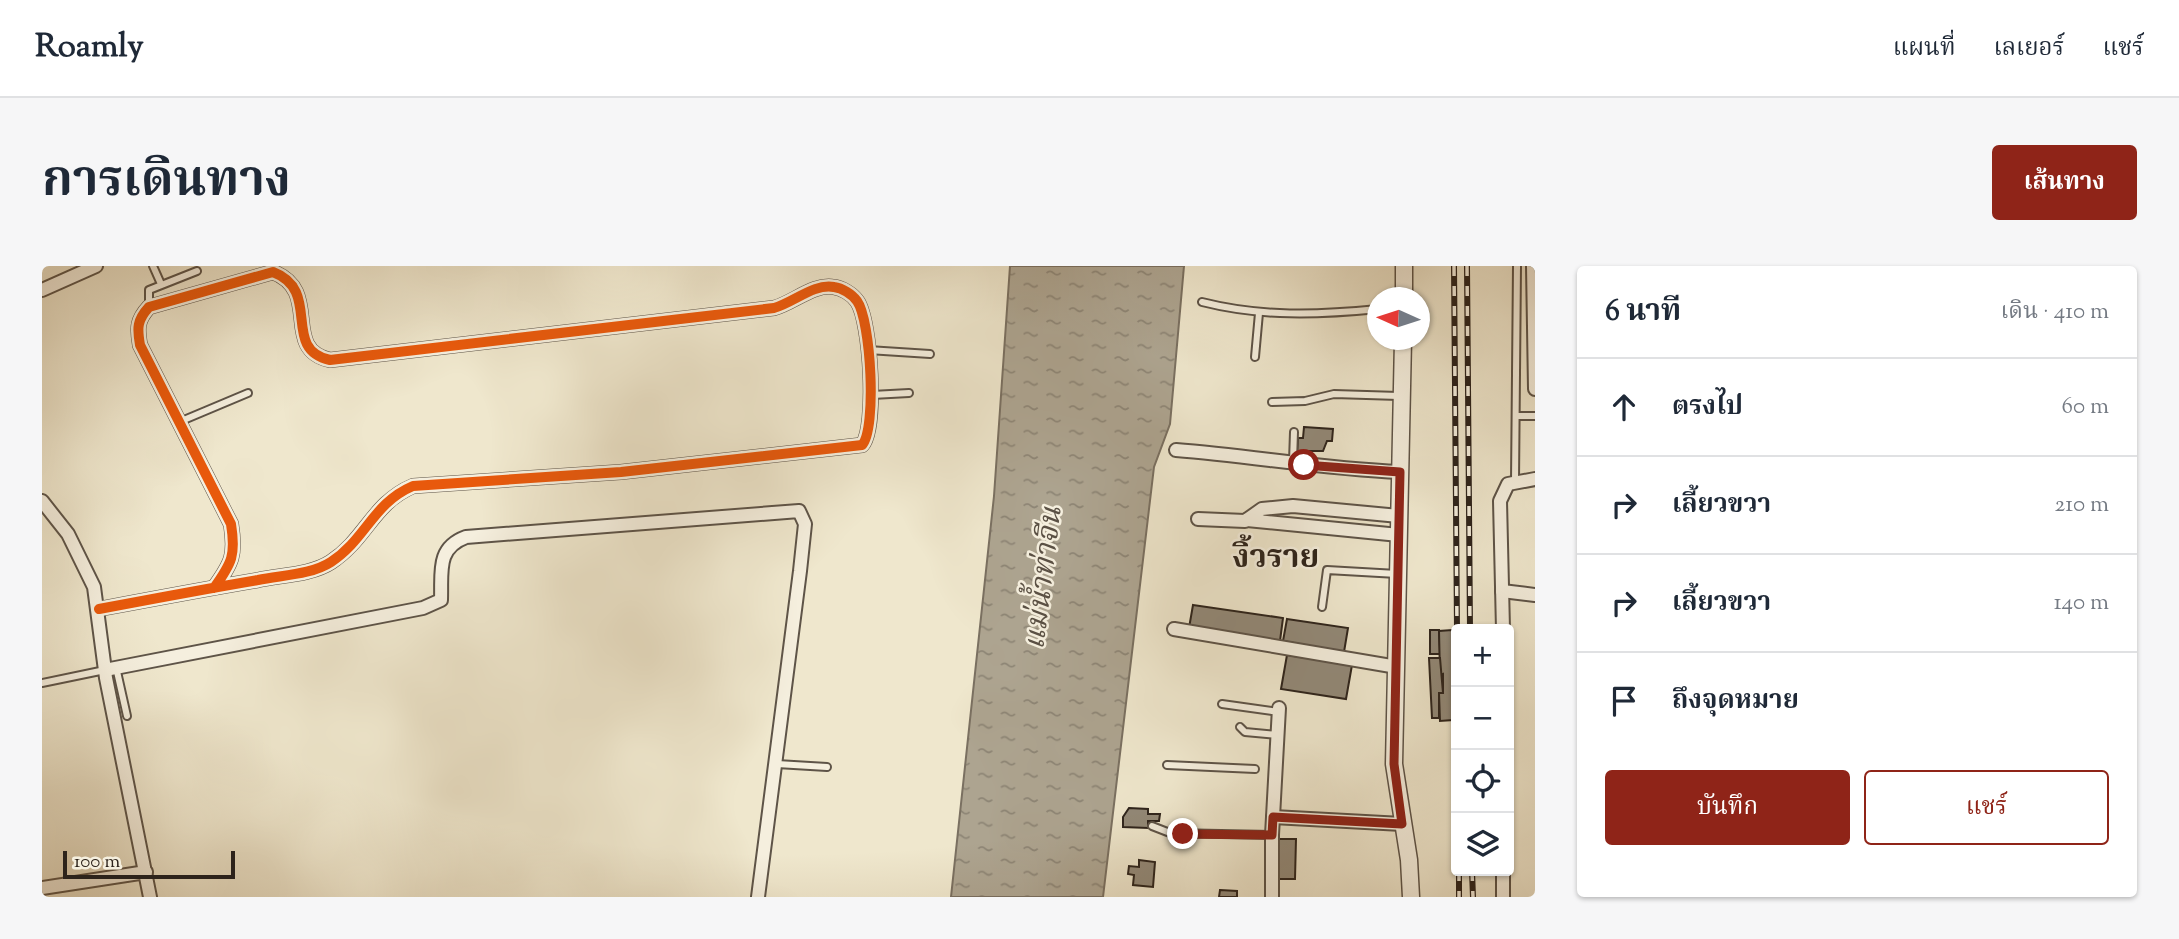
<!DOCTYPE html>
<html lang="th">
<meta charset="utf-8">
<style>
body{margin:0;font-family:"Sorts Mill Goudy","Noto Serif Thai",serif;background:#f6f6f7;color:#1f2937}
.controls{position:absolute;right:21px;bottom:21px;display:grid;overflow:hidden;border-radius:7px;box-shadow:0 2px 5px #0004}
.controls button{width:63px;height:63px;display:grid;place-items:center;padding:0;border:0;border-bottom:2px solid #e0e1e3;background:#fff;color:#1f2937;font:35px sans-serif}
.compass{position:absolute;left:1325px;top:21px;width:63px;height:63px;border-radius:50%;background:#fff;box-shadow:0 2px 5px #0004;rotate:273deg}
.scale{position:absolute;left:21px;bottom:18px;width:172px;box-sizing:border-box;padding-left:7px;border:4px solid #2d231b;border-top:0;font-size:19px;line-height:24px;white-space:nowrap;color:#2d231b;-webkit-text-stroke:5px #f5efde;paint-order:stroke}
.stop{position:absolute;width:21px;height:21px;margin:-16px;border:5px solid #8f2418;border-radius:50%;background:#fff}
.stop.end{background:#8f2418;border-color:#fff;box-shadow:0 2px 7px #0008}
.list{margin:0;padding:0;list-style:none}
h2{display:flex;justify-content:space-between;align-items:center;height:91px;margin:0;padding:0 28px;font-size:30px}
h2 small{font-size:23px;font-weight:400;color:#747a83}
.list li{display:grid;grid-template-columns:46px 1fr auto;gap:21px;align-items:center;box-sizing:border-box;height:98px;padding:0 28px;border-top:2px solid #e0e1e3}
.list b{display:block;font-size:26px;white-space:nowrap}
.list em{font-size:23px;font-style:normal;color:#747a83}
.actions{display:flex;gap:14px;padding:21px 28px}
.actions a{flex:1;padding:16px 0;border:2px solid #8f2418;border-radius:7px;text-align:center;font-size:24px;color:#8f2418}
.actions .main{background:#8f2418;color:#fff}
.icon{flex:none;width:38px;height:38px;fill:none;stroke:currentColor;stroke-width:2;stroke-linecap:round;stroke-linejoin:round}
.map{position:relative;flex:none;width:1493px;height:631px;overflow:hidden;border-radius:7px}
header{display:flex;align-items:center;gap:42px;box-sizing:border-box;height:98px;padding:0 35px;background:#fff;border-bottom:2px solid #e0e1e3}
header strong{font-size:33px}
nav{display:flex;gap:38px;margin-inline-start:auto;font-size:24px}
.intro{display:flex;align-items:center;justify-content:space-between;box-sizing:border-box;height:168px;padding:0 42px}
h1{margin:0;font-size:49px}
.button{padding:18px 32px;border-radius:7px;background:#8f2418;color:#fff;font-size:24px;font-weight:700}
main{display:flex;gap:42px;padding:0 42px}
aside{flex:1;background:#fff;border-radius:7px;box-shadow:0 2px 5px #0004}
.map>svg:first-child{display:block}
.water{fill:url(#water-ripples);stroke:#7a7061;stroke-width:2}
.building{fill:#928978;stroke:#2d231b;stroke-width:2}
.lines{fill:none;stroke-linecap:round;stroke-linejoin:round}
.service-casing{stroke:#5e5448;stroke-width:10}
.minor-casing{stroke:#5e5448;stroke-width:16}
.tertiary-casing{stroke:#5e5448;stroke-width:19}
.service{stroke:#f5efde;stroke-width:6}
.minor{stroke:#f5efde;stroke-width:12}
.tertiary{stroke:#f5efde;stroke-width:16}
.rail-casing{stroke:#2d231b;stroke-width:6}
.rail{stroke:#f5efde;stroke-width:3.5;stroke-dasharray:10;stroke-linecap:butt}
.cycleway-casing{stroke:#f5efde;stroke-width:15}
.cycleway{stroke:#e8590c;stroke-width:10}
.route{stroke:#8f2418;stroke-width:9}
.labels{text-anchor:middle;stroke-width:5;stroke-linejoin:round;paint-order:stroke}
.water-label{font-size:30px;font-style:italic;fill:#5a5044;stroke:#f5efde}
.quarter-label{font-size:32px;font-weight:bold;fill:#2d231b;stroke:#f5efde}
</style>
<header>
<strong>Roamly</strong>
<nav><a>แผนที่</a><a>เลเยอร์</a><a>แชร์</a></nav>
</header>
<div class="intro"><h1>การเดินทาง</h1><a class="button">เส้นทาง</a></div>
<main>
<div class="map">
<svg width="1493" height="631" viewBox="0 0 1493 631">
<defs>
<pattern id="water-ripples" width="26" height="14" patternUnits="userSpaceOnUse" patternTransform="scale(1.75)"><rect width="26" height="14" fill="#ada490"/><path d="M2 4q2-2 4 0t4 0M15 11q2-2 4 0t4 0" fill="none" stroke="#8d8575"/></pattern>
</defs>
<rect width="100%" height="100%" fill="#efe7cd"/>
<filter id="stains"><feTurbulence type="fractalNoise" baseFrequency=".00286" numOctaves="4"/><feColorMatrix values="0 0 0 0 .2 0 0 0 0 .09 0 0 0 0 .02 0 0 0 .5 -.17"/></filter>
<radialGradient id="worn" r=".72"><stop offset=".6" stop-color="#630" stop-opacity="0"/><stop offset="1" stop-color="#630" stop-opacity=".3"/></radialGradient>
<path class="water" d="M 968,0 L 1142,0 L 1128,158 L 1112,201 L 1061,631 L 909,631 L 952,230 Z"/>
<g class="building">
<path d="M 1262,161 L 1291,163 L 1290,175 L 1285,175 L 1281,185 L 1265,185 L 1265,189 L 1255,188 L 1256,172 L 1261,172 Z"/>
<path d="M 1151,339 L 1241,352 L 1238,375 L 1147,362 Z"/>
<path d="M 1245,353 L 1306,362 L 1302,386 L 1241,375 Z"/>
<path d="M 1388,364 L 1397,364 L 1398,388 L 1388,388 Z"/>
<path d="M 1410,364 L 1411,454 L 1398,455 L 1397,427 L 1401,427 L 1401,408 L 1398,409 L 1397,365 Z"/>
<path d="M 1245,389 L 1310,399 L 1304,433 L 1239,423 Z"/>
<path d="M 1387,392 L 1398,392 L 1401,427 L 1397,427 L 1397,452 L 1390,452 Z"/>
<path d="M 1087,542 L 1106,543 L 1106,548 L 1118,548 L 1117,555 L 1106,555 L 1106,562 L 1081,561 L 1081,551 Z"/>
<path d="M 1237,573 L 1254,573 L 1253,613 L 1236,613 Z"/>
<path d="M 1097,594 L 1113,596 L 1111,621 L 1091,619 L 1092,609 L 1086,608 L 1087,600 L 1097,601 Z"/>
<path d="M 1178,624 L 1195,625 L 1195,631 L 1177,631 Z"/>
</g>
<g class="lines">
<g class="service-casing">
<g id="service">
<path d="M 111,0 L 119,18"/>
<path d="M 1160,36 C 1219,51 1276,49 1336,43"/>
<path d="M 107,41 L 107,24 L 155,5"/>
<path d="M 826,84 L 888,88"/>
<path d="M 1213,91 L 1217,47"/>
<path d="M 830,129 L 867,127"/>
<path d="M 1230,136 L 1263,135 L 1292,128 L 1357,130"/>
<path d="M 1475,150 L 1493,150"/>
<path d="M 137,156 L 206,127"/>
<path d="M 1251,195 L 1252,166"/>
<path d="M 1473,215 L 1475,0"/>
<path d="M 1280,341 L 1285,304 L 1355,308"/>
<path d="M 74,401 L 85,450"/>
<path d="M 0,417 L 63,404"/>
<path d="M 1180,438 L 1237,446"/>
<path d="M 1198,461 L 1203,466 L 1236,469"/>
<path d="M 735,498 L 785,501"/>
<path d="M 1125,499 L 1213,503"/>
<path d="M 1110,560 L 1128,567 L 1230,569"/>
</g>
</g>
<g class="minor-casing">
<g id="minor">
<path d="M 1491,0 L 1493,123"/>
<path d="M 0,24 L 54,0"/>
<path d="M 1134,184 C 1210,190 1283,203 1358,206"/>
<path d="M 0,235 L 26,268 L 52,321 L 64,412 L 108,631"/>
<path d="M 1156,253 L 1203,255 L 1220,243 L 1251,240 L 1357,250"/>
<path d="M 1205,254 L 1357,269"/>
<path d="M 1460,325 L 1493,329"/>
<path d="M 57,343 C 110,333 163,323 216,314 C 239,309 269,309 289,296 C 324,273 331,237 371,220 L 579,206 L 820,179 C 835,163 829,54 815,35 C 810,28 800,22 792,21 C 772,17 751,37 732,42 L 288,94 C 238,83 281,25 231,6 L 107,41 C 95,54 95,62 98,79 L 189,258 C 194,289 190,297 172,322"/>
<path d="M 1132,363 L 1355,401"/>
<path d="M 1461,363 L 1458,235 L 1466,218 L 1493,213"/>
<path d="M 63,404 L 381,342 L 399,334 C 400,306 394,282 424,271 L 757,245 L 763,258 L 758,305 L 716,631"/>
<path d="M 1231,551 L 1360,558"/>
<path d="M 0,622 L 104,606"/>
<path d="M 1230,631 L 1230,569 L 1237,442"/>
<path d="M 1461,631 L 1461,605"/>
</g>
</g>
<g class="tertiary-casing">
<g id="tertiary">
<path d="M 1362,32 L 1362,0"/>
<path d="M 1361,74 L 1352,498 L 1367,594 L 1369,631"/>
</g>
</g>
<use href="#service" class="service"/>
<use href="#minor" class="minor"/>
<use href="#tertiary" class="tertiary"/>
<g class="rail-casing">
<g id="rail">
<path d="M 1412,0 L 1415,363"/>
<path d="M 1425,0 L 1428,363"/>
<path d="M 1417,605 L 1417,631"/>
<path d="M 1430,605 L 1431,631"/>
</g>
</g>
<use href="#rail" class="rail"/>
<g class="cycleway-casing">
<path id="cycleway" d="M 57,343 C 110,333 163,323 216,314 C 239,309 269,309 289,296 C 324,273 331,237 371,220 L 579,206 L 820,179 C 835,163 829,54 815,35 C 810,28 800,22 792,21 C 772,17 751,37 732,42 L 288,94 C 238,83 281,25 231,6 L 107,41 C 95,54 95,62 98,79 L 189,258 C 194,289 190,297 172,322"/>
</g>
<use href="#cycleway" class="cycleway"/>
</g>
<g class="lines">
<path class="route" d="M 1141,568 L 1230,569 L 1231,551 L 1360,558 L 1352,498 L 1358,206 L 1262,199"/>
</g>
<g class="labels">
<g class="water-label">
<text transform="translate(1000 312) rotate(-83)" y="10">แม่น้ำท่าจีน</text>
</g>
<g class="quarter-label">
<text x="1234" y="301">งิ้วราย</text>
</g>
</g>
<rect width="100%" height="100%" filter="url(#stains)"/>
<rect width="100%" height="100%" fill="url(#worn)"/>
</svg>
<div class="controls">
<button>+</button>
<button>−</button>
<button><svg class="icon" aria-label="locate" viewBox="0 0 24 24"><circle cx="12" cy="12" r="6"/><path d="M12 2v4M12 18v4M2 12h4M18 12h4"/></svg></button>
<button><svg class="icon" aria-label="layers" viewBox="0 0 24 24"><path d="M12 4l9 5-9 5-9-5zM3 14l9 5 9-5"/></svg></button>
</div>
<svg class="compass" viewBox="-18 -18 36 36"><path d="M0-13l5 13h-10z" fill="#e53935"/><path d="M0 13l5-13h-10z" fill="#747a83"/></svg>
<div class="scale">100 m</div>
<div class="stop" style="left:1262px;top:199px"></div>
<div class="stop end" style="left:1141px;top:568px"></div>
</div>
<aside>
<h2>6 นาที<small>เดิน · 410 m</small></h2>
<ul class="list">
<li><svg class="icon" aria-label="ahead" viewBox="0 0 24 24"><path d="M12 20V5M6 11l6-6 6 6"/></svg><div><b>ตรงไป</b></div><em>60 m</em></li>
<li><svg class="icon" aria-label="right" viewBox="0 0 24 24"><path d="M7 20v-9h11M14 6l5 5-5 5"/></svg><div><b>เลี้ยวขวา</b></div><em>210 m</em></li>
<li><svg class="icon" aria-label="right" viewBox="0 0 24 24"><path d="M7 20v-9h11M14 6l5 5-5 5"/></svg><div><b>เลี้ยวขวา</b></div><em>140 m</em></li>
<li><svg class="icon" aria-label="arrive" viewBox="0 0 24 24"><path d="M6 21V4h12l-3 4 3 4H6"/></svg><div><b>ถึงจุดหมาย</b></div></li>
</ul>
<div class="actions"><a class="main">บันทึก</a><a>แชร์</a></div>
</aside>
</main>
